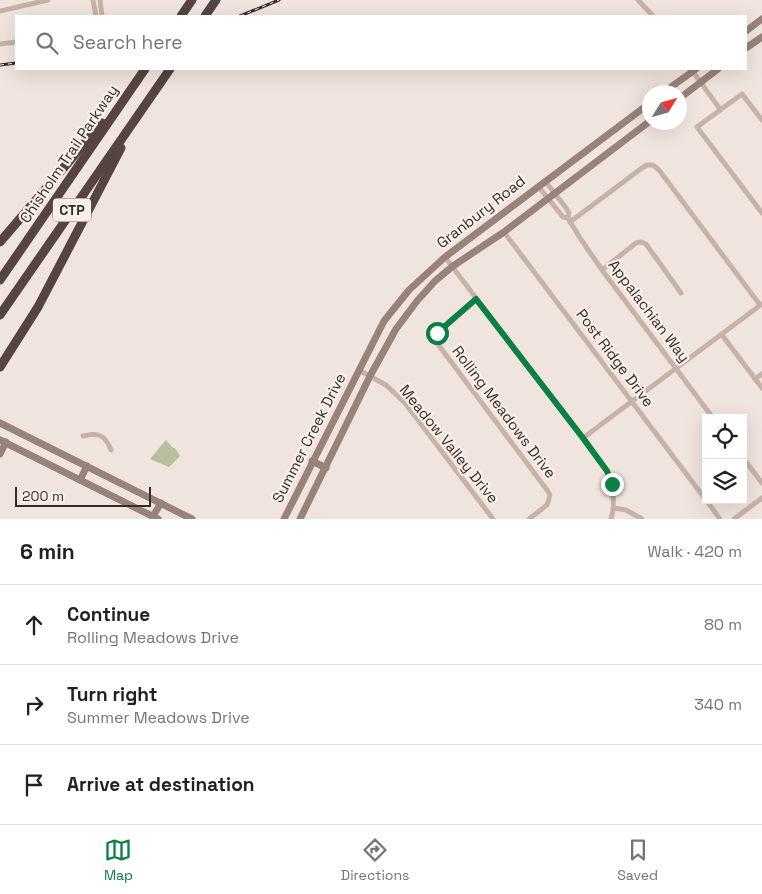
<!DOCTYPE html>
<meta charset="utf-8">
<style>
body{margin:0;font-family:"Space Grotesk",sans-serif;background:#f6f6f6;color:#202124}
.controls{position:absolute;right:15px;bottom:15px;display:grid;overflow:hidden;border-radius:0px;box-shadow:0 5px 20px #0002}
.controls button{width:45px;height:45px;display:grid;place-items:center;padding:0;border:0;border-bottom:1px solid #e0e0e0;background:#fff;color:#202124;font:25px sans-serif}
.compass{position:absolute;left:642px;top:85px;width:45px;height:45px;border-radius:50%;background:#fff;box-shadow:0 5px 20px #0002;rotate:53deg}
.scale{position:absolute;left:15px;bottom:12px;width:136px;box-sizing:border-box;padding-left:5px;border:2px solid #352b29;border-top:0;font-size:14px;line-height:18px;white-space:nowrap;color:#352b29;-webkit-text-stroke:4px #f8efe9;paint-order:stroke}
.stop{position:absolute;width:15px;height:15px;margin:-11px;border:4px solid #0b8043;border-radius:50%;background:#fff}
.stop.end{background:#0b8043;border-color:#fff;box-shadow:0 1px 5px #0008}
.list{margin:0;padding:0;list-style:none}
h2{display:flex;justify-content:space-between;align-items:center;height:65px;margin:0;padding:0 20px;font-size:21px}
h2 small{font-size:16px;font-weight:400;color:#757577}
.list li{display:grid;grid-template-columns:32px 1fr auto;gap:15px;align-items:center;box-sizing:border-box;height:80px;padding:0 20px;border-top:1px solid #e0e0e0}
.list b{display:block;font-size:19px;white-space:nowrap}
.list p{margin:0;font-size:16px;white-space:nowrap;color:#757577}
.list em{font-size:16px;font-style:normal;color:#757577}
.icon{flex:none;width:28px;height:28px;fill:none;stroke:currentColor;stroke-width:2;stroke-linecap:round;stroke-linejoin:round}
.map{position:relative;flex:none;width:762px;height:519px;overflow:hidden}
.search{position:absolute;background:#fff;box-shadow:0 5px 20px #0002;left:15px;right:15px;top:15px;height:55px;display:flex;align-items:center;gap:12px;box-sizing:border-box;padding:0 18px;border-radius:0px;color:#757577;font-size:19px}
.sheet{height:305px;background:#fff}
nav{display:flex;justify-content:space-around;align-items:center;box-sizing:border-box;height:70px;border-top:1px solid #e0e0e0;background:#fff;font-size:14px;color:#757577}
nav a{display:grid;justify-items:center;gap:2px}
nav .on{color:#0b8043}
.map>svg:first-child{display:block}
.green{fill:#b9be9f}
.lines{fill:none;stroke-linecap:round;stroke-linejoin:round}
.street{stroke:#c7b2aa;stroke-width:5}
.secondary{stroke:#9a827c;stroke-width:7}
.highway{stroke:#554441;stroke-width:9}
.rail-casing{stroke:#352b29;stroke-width:3}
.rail{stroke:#f8efe9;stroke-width:1;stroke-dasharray:4;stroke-linecap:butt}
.route{stroke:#0b8043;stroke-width:6}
.labels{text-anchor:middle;stroke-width:4.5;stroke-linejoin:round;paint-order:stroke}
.shield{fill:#f8efe9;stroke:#706663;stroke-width:1}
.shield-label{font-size:14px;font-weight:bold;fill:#352b29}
.street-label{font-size:15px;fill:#352b29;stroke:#f8efe9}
</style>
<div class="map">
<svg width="762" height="519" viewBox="0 0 762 519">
<rect width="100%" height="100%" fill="#f0e4de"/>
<path class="green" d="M 166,440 L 173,448 L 175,448 L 180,456 L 169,467 L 150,459 Z"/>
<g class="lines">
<g class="street">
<path d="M 93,0 L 96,16"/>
<path d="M 100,0 L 102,16"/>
<path d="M 638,0 L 653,16"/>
<path d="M 0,11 L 48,0"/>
<path d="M 0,44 L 16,42"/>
<path d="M 691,69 L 720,109"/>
<path d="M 762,120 L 742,94 L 697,127 L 762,213"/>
<path d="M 545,181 L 566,208 L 569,213 L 568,218"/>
<path d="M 538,186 L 563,217 L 568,218 L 580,238 L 602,270 L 713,418"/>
<path d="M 570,222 L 642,168 L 647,165 L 653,165 L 659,170 L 760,305"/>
<path d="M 504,232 L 706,500"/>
<path d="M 445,257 L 607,471 C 613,487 616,503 611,519"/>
<path d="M 602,270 L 636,243 L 641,242 L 646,244 L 681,293"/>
<path d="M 476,299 L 437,333 L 437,343 L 547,490 L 550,495 L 547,505 L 529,519"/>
<path d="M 722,335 L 762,388"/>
<path d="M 359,370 L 386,385 L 405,403 L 493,519"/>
<path d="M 755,379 L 762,374"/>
<path d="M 83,436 C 99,432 105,435 111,450"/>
<path d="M 583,438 L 762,304"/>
<path d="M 743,458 L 762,483"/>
<path d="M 706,500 L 720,519"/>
<path d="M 614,508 L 626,510 L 642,519"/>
<path d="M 734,519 L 762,498"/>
</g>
<g class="secondary">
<path d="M 746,31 L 762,19"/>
<path d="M 746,48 L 762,37"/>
<path d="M 664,92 L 696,69"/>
<path d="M 680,98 L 718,69"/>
<path d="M 0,423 L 192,519"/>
<path d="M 0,440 L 158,519"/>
<path d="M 0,454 L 6,442"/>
<path d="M 312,461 L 326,468"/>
<path d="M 80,480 L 87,466"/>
<path d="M 153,516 L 161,503"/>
<path d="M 284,519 L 384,321 L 409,290 L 445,257 L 650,103"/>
<path d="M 300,519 L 370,376 L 396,329 L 417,301 L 435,281 L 453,266 L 504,232 L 650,121"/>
</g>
<g class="highway">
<path d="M 181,16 L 192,0"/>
<path d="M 205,16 L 216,0"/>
<path d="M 0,242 L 102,123"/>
<path d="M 0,280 L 145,69"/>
<path d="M 0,315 L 170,69"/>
<path d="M 0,367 L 38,307 L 121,148"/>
</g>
<g class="rail-casing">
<g id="rail">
<path d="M 240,16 L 279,0"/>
<path d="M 0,65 L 16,63"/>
</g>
</g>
<use href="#rail" class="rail"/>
</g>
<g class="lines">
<path class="route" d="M 437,333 L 476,299 L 583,438 L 607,471 L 612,484"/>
</g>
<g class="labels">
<rect class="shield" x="53" y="198.5" width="38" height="23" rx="4"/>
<g class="shield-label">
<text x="72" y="215">CTP</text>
</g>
<g class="street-label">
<text transform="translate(69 154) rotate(-56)" y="5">Chisholm Trail Parkway</text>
<text transform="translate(481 212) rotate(-38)" y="5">Granbury Road</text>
<text transform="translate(649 311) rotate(53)" y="5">Appalachian Way</text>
<text transform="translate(615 358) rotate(53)" y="5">Post Ridge Drive</text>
<text transform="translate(504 412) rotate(53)" y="5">Rolling Meadows Drive</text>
<text transform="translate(309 438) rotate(-63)" y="5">Summer Creek Drive</text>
<text transform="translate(449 444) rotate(51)" y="5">Meadow Valley Drive</text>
</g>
</g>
</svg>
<div class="controls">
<button><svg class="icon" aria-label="locate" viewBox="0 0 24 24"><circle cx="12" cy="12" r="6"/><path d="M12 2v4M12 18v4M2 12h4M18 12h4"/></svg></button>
<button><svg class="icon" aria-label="layers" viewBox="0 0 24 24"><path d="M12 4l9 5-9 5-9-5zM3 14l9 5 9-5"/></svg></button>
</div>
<svg class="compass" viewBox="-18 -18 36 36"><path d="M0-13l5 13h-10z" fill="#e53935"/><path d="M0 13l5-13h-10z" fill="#757577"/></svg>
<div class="scale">200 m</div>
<div class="stop" style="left:437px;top:333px"></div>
<div class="stop end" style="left:612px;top:484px"></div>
<div class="search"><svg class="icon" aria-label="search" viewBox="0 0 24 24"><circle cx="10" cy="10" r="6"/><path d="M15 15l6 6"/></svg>Search here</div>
</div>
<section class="sheet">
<h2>6 min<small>Walk · 420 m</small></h2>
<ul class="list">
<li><svg class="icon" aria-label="ahead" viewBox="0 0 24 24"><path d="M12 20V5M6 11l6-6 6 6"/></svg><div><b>Continue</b><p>Rolling Meadows Drive</p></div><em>80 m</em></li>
<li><svg class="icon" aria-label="right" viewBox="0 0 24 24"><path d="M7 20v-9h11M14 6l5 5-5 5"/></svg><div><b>Turn right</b><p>Summer Meadows Drive</p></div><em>340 m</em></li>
<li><svg class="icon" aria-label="arrive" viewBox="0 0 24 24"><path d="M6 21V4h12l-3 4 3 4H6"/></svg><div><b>Arrive at destination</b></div></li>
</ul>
</section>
<nav>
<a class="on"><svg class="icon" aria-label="map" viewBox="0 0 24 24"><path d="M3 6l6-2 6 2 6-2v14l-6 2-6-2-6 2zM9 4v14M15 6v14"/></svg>Map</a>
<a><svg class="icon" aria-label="directions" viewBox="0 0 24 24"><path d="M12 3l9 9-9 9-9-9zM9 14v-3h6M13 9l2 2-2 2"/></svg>Directions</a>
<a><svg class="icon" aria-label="saved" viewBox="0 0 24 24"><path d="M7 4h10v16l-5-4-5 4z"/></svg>Saved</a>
</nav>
